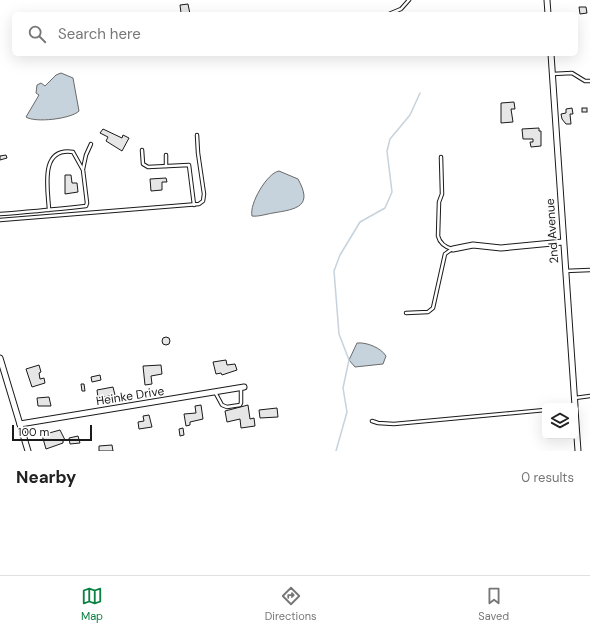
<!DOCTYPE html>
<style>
body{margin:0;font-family:"DM Sans",sans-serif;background:#f6f6f6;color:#222}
.controls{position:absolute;right:12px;bottom:12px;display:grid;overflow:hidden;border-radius:6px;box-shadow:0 4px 16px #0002}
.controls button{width:36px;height:36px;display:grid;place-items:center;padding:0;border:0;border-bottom:1px solid #e0e0e0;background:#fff;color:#222;font:20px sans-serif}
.scale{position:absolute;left:12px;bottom:10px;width:80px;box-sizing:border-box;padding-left:4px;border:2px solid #1a1a1a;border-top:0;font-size:11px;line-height:14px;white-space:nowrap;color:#1a1a1a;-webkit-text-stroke:3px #fff;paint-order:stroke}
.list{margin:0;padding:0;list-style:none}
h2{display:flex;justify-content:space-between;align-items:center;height:52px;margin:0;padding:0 16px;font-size:17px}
h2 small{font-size:13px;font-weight:400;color:#767676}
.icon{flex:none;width:22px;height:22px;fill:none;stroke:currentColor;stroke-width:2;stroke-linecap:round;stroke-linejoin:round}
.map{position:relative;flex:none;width:590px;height:451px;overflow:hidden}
.search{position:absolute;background:#fff;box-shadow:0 4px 16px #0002;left:12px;right:12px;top:12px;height:44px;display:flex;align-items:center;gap:10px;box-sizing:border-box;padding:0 14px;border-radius:6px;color:#767676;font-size:15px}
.sheet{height:124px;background:#fff}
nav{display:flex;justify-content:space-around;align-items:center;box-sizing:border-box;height:56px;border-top:1px solid #e0e0e0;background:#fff;font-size:11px;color:#767676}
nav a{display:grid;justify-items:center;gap:2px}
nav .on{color:#0b8043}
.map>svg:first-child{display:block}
.water{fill:#c6d2dc;stroke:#6a6a6a}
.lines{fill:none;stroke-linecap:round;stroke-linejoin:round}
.stream{stroke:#c6d2dc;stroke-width:1.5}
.building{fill:#e6e6e6;stroke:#1a1a1a}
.service-casing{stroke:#1a1a1a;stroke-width:4.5}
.minor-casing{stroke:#1a1a1a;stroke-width:7}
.service{stroke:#fff;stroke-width:2.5}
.minor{stroke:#fff;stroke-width:5}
.labels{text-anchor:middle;stroke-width:3;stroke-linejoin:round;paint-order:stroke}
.street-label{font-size:12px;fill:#1a1a1a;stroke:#fff}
</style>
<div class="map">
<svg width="590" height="451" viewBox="0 0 590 451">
<rect width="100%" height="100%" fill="#fff"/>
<g class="water">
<path d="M 61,73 L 73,78 L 79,111 C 71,119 35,123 26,117 L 39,95 L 36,93 L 37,85 L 41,83 L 45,86 L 56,75 Z"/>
<path d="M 279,171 L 298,179 C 313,206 298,209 273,213 C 267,214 257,217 252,216 C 249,204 267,173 279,171 Z"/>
<path d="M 357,343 C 367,342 381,348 386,356 L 383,364 L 355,367 L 349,360 Z"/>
</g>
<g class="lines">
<path class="stream" d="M 336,451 L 347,412 L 343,388 L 349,360 L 339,334 L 334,271 L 340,255 L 360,222 L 385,208 L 392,192 L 387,151 L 390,139 L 410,115 L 420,93"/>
</g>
<g class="building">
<path d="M 188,4 L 190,14 L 177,14 L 181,13 L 180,5 Z"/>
<path d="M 579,7 L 586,7 L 587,13 L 580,14 Z"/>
<path d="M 514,102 L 515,109 L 511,109 L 513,122 L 501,123 L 501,103 Z"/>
<path d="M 572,108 L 573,114 L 570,114 L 571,124 L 566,124 L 562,119 L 561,114 L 566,113 L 566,109 Z"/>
<rect x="582" y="108" width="5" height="4"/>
<path d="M 539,128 L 539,131 L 541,131 L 541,146 L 531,147 L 530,142 L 533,142 L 533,139 L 523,139 L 522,129 Z"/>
<path d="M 103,129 L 122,138 L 123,135 L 129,138 L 122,151 L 106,141 L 108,137 L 100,133 Z"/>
<path d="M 6,155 L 7,158 L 0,160 L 0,156 Z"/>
<path d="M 65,175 L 71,175 L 72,183 L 77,183 L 78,192 L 65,194 Z"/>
<path d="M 166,178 L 167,182 L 162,182 L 162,190 L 151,191 L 150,179 Z"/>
<circle cx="166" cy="341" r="4"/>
<path d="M 226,360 L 227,365 L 235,364 L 237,370 L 222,375 L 221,373 L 216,374 L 213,362 Z"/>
<path d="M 39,365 L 41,372 L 39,373 L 40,379 L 44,378 L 45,383 L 32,387 L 26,369 Z"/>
<path d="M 161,365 L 162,374 L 151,376 L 152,384 L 145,385 L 143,366 Z"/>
<path d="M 100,375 L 101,380 L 92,382 L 91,377 Z"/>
<path d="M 81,384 L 84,384 L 85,391 L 82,391 Z"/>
<path d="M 113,387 L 115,395 L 98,398 L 97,390 Z"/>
<path d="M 49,397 L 51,406 L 38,406 L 37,398 Z"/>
<path d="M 201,405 L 203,419 L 190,422 L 190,425 L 186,426 L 184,414 L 196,413 L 195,406 Z"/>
<path d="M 248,405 L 250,419 L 254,418 L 255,426 L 241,428 L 240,419 L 227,422 L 225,411 Z"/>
<path d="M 277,408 L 278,417 L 260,418 L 259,410 Z"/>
<path d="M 149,415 L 152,427 L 139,429 L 138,422 L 144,421 L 143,416 Z"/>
<path d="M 183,428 L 184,435 L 180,436 L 179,429 Z"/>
<path d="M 60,430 L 65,440 L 63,441 L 63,443 L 46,449 L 42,435 Z"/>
<path d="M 78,436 L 80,443 L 70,444 L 69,438 Z"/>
<path d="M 112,445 L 113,451 L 99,451 L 99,446 Z"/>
</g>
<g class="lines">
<g class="service-casing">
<g id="service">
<path d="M 389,14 L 401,9 L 409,0"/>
<path d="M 553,74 L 572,73 L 585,81 L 590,81"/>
<path d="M 142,150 L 143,164 L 148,167 L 189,165 L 194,205"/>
<path d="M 166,155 L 166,166"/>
<path d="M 441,157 L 442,194 L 439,202 L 438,236 C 440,244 445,247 452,249"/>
<path d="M 83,169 L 86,155 L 91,144"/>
<path d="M 0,214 C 29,212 58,209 86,206 L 87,203 L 83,170 L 73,152 C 39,147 48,189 49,210"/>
<path d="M 0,220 L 199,204 L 203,201 L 204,194 L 198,153 L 197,135"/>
<path d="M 565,271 L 590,270"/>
<path d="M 406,313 L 428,312 L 433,308 L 445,254 L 452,249"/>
<path d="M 215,392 L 222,405 L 227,407 L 240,405 L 241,403 L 241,388"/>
<path d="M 575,398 L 590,396"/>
<path d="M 372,421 L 378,423 L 394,424 L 545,410"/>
</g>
</g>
<g class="minor-casing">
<g id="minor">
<path d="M 547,0 L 548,14"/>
<path d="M 551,54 L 575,406"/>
<path d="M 453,249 L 473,245 L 501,248 L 563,242"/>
<path d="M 0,358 L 28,451"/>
<path d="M 575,409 L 578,451"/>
<path d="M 20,424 L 244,387"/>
</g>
</g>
<use href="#service" class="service"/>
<use href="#minor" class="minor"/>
</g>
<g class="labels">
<g class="street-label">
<text transform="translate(552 231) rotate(-94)" y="4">2nd Avenue</text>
<text transform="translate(130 396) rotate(-9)" y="4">Heinke Drive</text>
</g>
</g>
</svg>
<div class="controls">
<button><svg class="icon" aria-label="layers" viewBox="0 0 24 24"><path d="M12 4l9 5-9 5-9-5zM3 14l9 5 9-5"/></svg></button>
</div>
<div class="scale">100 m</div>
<div class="search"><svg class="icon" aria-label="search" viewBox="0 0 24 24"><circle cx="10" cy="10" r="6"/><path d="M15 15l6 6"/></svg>Search here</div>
</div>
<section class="sheet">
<h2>Nearby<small>0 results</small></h2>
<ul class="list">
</ul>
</section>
<nav>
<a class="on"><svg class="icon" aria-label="map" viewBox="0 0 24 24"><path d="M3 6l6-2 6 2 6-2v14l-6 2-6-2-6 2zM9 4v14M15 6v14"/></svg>Map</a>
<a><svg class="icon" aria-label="directions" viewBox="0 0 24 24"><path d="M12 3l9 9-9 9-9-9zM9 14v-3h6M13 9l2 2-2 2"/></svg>Directions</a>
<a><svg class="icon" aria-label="saved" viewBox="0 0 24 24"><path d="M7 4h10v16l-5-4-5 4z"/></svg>Saved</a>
</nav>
